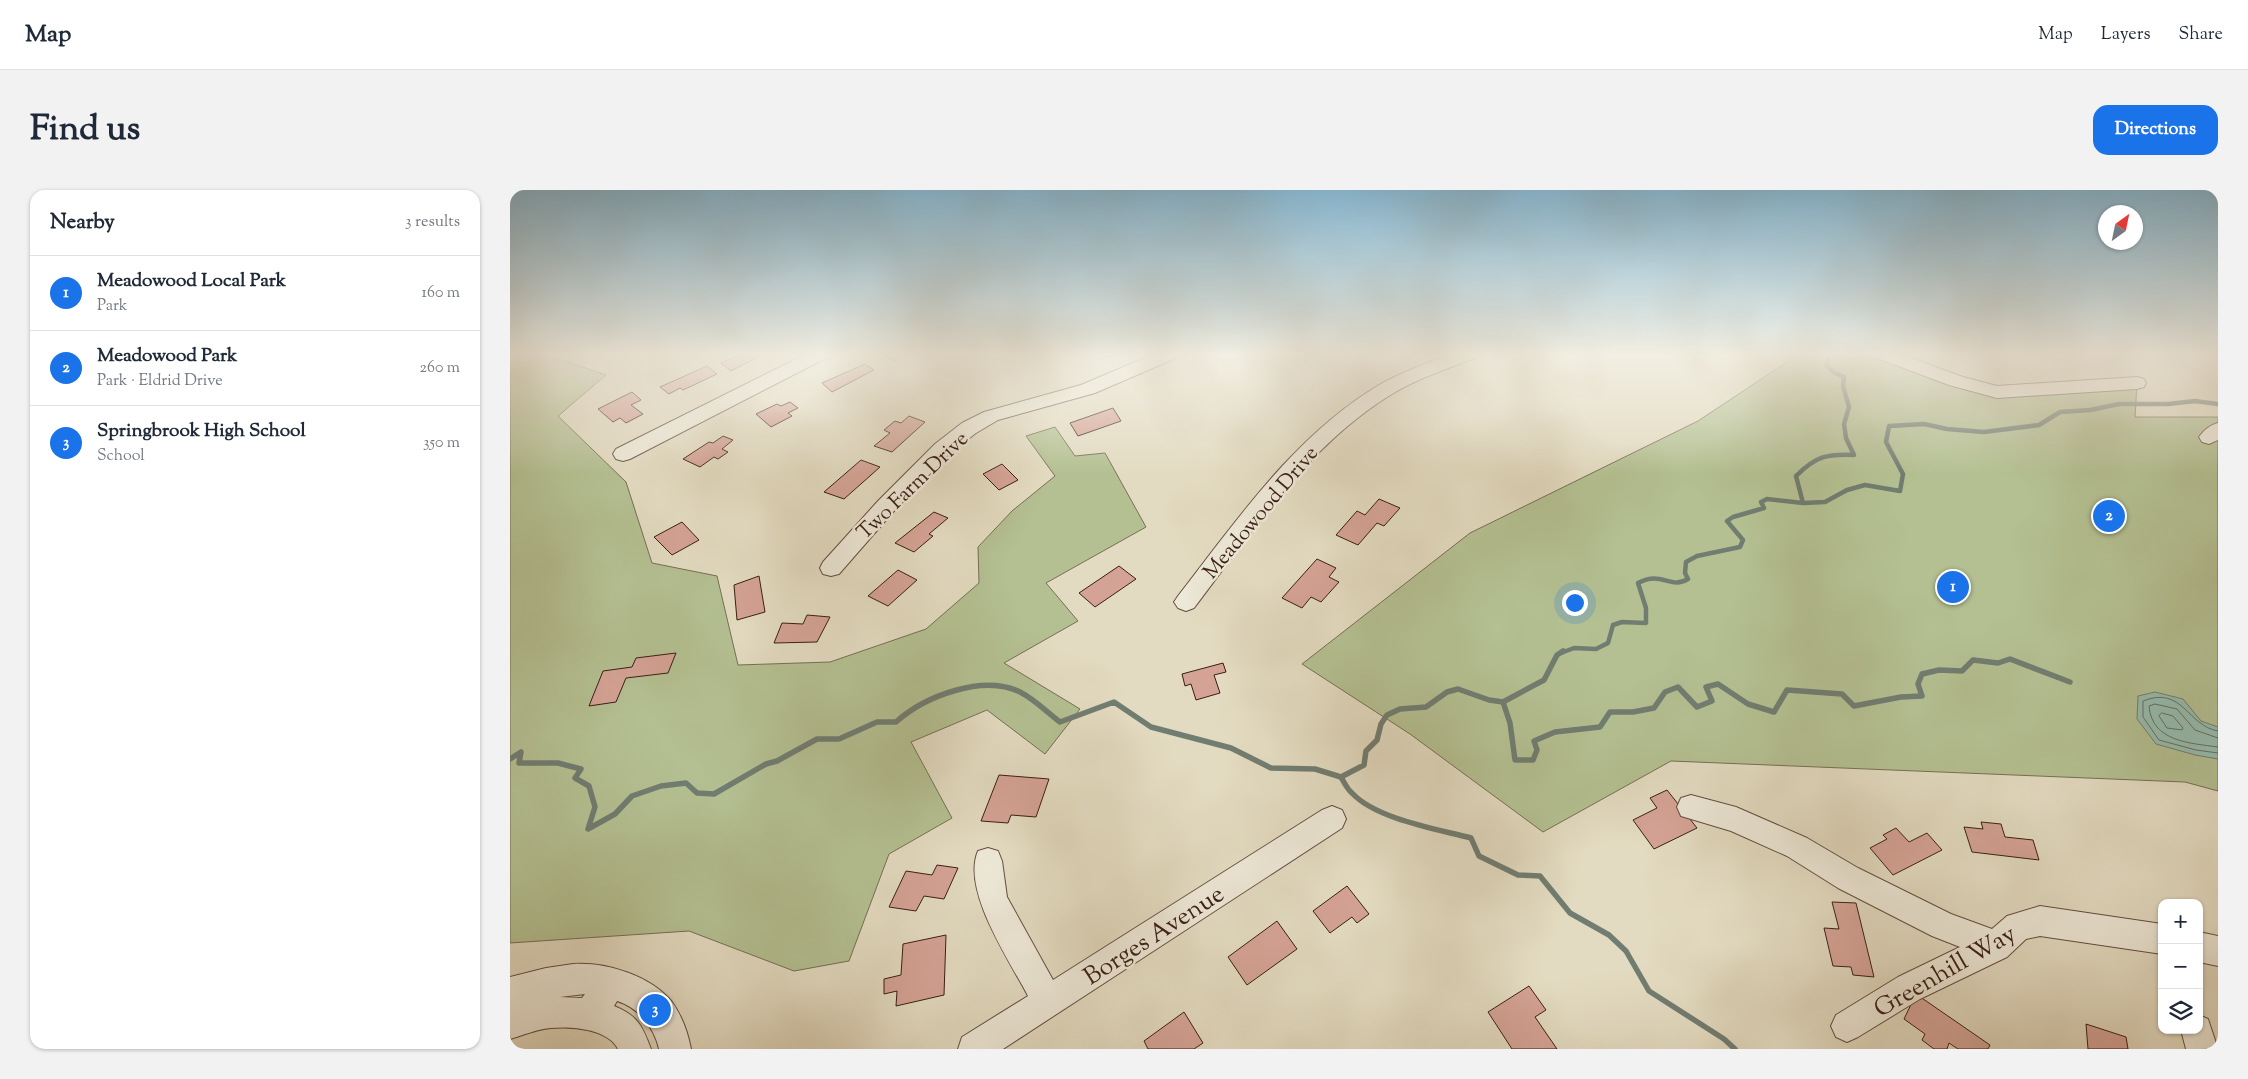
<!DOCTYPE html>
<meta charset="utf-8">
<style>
body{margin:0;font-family:"Sorts Mill Goudy",serif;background:#f2f2f3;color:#1f2937}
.controls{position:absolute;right:15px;bottom:15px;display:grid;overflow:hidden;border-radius:10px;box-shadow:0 1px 4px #0004}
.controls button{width:45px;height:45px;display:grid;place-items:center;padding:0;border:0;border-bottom:1px solid #e0e1e3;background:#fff;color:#1f2937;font:25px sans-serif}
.compass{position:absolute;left:1588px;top:15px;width:45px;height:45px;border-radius:50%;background:#fff;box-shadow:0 1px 4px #0004;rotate:33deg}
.you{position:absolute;left:1064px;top:412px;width:18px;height:18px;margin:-12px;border:4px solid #fff;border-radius:50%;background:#1a73e8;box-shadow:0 0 0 8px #1a73e833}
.badge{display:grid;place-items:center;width:32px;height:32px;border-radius:50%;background:#1a73e8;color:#fff;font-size:16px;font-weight:700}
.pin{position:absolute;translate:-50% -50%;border:2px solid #fff;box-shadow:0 1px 5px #0006}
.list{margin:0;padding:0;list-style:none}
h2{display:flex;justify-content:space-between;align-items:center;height:65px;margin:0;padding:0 20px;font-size:21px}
h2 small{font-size:16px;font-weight:400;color:#747a83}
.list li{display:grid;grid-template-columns:32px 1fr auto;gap:15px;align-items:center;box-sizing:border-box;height:75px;padding:0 20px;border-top:1px solid #e0e1e3}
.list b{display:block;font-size:19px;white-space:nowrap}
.list p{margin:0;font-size:16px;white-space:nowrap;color:#747a83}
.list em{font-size:16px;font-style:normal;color:#747a83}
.icon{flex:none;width:28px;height:28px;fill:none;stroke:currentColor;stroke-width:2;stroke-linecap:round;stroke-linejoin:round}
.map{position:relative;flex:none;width:1708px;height:859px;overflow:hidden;border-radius:15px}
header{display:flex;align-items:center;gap:30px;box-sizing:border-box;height:70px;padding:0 25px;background:#fff;border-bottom:1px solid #e0e1e3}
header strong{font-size:24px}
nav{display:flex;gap:28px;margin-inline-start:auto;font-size:18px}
.intro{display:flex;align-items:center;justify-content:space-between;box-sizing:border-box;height:120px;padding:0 30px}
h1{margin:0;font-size:35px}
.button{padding:12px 22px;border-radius:15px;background:#1a73e8;color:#fff;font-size:18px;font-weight:700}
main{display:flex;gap:30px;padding:0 30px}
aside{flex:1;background:#fff;border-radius:15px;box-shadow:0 1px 4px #0004}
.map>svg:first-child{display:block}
.green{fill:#b4c092;stroke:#766f54}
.water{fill:#96bcae;stroke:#717d71}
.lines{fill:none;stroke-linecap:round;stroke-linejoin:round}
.shore{stroke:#686d62;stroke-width:1}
.stream-far1{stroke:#717d71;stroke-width:4.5}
.stream{stroke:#717d71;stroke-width:5.5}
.building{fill:#d5a396;stroke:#391e15}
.minor-casing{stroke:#644d40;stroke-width:2}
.minor{fill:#ede8d7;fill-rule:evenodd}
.labels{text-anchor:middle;stroke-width:5;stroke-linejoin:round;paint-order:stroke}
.street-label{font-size:21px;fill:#391e15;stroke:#ede8d7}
.near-street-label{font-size:25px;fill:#391e15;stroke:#ede8d7}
</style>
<header>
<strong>Map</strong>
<nav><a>Map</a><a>Layers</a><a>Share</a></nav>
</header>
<div class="intro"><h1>Find us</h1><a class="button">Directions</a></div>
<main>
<aside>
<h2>Nearby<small>3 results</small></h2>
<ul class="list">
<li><span class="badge">1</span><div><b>Meadowood Local Park</b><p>Park</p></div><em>160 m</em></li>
<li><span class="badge">2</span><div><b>Meadowood Park</b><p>Park · Eldrid Drive</p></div><em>260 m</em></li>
<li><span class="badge">3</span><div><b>Springbrook High School</b><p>School</p></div><em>350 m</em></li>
</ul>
</aside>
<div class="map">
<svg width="1708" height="859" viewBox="0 0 1708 859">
<rect width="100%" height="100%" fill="#e3dbc1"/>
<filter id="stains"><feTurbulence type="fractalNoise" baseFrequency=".004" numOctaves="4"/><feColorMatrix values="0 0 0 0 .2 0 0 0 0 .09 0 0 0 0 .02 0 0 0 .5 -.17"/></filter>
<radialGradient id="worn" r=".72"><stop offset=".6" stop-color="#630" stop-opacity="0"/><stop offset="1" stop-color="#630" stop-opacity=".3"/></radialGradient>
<g class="green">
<path d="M 0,164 L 35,164 L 96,185 L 48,226 L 116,292 L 142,373 L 207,386 L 228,475 L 320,472 L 416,439 L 469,393 L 468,357 L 502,321 L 545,286 L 516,246 L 545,237 L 565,266 L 595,263 L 636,337 L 536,393 L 568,431 L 494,473 L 570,519 L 535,564 L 477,520 L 401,552 L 442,628 L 379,664 L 339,771 L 284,781 L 179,741 L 0,753 Z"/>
<path d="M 1289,164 L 1373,164 L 1487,202 L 1627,193 L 1625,227 L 1708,227 L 1708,601 L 1675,592 L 1161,571 L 1033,642 L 900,544 L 792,474 L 960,343 L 1188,231 Z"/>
</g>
<path class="water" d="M 1645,502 L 1673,509 L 1691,531 L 1708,537 L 1708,569 L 1685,565 L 1646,554 L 1627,529 L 1628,506 Z"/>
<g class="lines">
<g class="shore">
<path d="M 1652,523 L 1663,526 L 1673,538 L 1672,540 L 1657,538 L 1649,526 Z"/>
<path d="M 1708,541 C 1677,536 1673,495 1633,511 L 1633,527 L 1649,550 L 1686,560 L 1708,563"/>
<path d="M 1708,548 L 1685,540 L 1667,519 L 1645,514 L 1639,516 C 1642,552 1680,553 1708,557"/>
</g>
<g class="stream-far1">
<path d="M 1293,313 L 1286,286 C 1306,266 1316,264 1344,265 L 1336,248 L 1334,234 L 1339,217 L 1333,196 L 1334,187 L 1325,183 L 1316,175 L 1320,164"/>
<path d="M 1051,463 L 1064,458 L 1086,459 L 1098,453 L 1103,435 L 1112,432 L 1136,433 L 1136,418 L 1128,393 C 1152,380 1160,400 1178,389 L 1175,383 L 1176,372 L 1187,366 L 1230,357 L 1233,350 L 1217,331 L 1223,327 L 1254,318 L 1251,312 L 1257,309 L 1293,313 L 1315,312 L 1337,300 L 1355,295 L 1390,301 L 1393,284 L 1376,252 L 1379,236 L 1414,234 L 1437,239 L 1474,242 L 1529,235 L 1550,222 L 1580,220 L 1609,214 L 1658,214 L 1685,211 L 1708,214"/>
</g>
<g class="stream">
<path d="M 993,512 L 1000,533 L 1005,570 L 1023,570 L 1027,560 L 1024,551 L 1045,542 L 1090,537 L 1100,522 L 1123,522 L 1144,518 L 1155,502 L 1168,497 L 1187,517 L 1202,511 L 1196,497 L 1208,494 L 1238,514 L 1264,522 L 1277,500 L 1332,504 L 1344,516 L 1391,507 L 1412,506 L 1408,494 L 1412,484 L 1429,480 L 1452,481 L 1463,470 L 1488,473 L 1500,469 L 1560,492"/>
<path d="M 0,569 L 11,562 L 9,573 L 48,573 L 71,579 L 65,588 L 79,596 L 85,617 L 78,639 L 105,624 L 122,606 L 151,596 L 176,593 L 187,603 L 204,604 L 256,574 L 267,571 L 307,549 L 329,549 L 367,532 L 386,532 C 415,506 473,484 510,502 C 524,509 537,522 550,532 L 604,512 L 641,537 L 721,558 L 761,578 L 805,579 L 831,587 L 854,575 L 856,561 L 867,550 L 871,534 L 877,525 L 890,519 L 916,517 L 937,502 L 948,499 L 979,510 L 993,512 L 1034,490 L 1047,465 L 1053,461"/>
<path d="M 831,587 C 834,592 837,599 842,603 C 866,629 927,639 961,648 L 969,666 L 1008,685 L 1030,686 L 1060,723 L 1099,745 L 1116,761 L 1139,801 L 1214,849 L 1225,859"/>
</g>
</g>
<g class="building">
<path d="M 231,164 L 254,164 L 221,181 L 211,173 Z"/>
<path d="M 371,164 L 394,164 L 384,171 Z"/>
<path d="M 355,174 L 364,180 L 322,202 L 312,193 Z"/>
<path d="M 197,176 L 207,184 L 173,200 L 170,198 L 159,204 L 150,197 Z"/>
<path d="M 122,202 L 131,210 L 121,215 L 133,224 L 116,233 L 110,228 L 103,232 L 88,219 Z"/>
<path d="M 280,212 L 288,218 L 278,223 L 282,226 L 261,237 L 246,224 L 267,214 L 271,216 Z"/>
<path d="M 603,218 L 611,231 L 568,246 L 560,233 Z"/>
<path d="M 399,226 L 415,232 L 382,262 L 364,256 L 380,243 L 374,240 L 385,231 L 391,233 Z"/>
<path d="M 213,246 L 223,250 L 212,259 L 218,262 L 208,269 L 204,267 L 190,277 L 173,269 L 199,252 L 203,253 Z"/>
<path d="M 351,270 L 370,277 L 334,309 L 314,302 Z"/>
<path d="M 492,274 L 508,290 L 489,300 L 473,284 Z"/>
<path d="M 869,309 L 890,318 L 874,336 L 867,333 L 848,355 L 826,345 L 847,321 L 855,325 Z"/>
<path d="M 424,322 L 438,328 L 419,344 L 423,346 L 404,362 L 385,353 Z"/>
<path d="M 172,332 L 189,350 L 162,365 L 144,347 Z"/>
<path d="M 807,369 L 826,378 L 819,387 L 829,392 L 811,412 L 801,407 L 792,418 L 772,408 Z"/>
<path d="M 609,376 L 626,389 L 585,417 L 569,403 Z"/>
<path d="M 388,380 L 407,390 L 378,416 L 358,406 Z"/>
<path d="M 249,386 L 255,422 L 227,430 L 224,395 Z"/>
<path d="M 297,425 L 320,427 L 307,452 L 264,453 L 272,433 L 293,434 Z"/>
<path d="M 166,463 L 158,483 L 116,488 L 106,512 L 79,516 L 93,481 L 122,477 L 126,468 Z"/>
<path d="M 713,473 L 716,482 L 704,485 L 710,503 L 686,510 L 681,494 L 675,496 L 672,484 Z"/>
<path d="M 489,585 L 539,589 L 526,627 L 501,625 L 498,633 L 471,631 Z"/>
<path d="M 1157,600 L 1187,638 L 1144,659 L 1123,630 L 1147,618 L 1140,608 Z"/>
<path d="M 1471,632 L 1491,634 L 1495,647 L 1523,650 L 1529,670 L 1462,662 L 1454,637 L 1473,639 Z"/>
<path d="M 1386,638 L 1399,652 L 1417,643 L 1432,660 L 1383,685 L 1360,658 L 1377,649 L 1373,645 Z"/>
<path d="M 427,675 L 448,678 L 434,709 L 414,706 L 406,721 L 379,717 L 396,681 L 422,685 Z"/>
<path d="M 837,696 L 859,724 L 847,733 L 842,727 L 820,743 L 803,721 Z"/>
<path d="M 1322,712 L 1346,713 L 1364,787 L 1343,785 L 1341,777 L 1323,776 L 1314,738 L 1329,739 Z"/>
<path d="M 767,731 L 787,759 L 737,795 L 718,767 Z"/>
<path d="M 436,745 L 434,805 L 386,816 L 387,801 L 374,804 L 374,789 L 391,785 L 393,754 Z"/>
<path d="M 1019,796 L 1036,820 L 1025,827 L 1047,859 L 1002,859 L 978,822 Z"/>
<path d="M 1406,804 L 1480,855 L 1478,859 L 1448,859 L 1439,853 L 1437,859 L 1424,859 L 1412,850 L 1415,844 L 1394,829 Z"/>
<path d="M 674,822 L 693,853 L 684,859 L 638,859 L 634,851 Z"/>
<path d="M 1576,834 L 1616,847 L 1618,859 L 1578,859 Z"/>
</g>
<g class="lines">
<g class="minor-casing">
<g id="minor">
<path d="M 296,164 L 319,164 L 316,168 L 120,269 L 113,271 L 106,269 L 103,264 L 106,259 Z"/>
<path d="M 644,164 L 669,164 L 666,168 L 585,203 L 488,230 L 466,243 L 439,264 L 384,321 L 329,384 L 321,386 L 313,384 L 310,378 L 313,372 L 368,311 L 425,254 L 452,233 L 474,222 L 571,195 Z"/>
<path d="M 942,164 L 968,164 L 965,168 C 937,179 908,188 882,204 C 798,255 742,342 684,418 L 676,421 L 668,418 L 664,412 L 668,406 C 727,330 785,245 869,195 C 892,182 917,173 942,164 Z"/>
<path d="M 1364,164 L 1390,164 L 1453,187 L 1487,196 L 1627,187 L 1634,189 L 1636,193 L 1634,197 L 1627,199 L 1487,208 L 1439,195 L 1367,168 Z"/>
<path d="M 1708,233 L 1708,250 L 1699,254 L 1692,252 L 1689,247 C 1694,240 1700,235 1708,233 Z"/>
<path d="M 1181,605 L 1226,617 L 1297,648 L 1348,678 L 1441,724 L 1482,739 L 1497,726 L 1530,716 L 1652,734 L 1652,764 L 1530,746 L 1516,749 L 1497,767 L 1410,809 L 1348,847 L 1337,852 L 1326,847 L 1321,836 L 1326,825 L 1388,787 L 1450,757 L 1422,746 L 1328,698 L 1277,666 L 1221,641 L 1171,626 L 1167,617 L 1171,608 Z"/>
<path d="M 822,616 L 832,620 L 836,629 L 832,638 L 493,859 L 448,859 L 452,847 L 518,806 C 500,771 451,700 468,661 L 478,658 L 488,661 L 492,671 L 497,707 L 543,790 L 812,620 Z"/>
<path d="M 1689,742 L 1708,746 L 1708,776 L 1689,772 Z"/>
<path d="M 63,774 C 96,772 140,785 162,812 C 172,826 178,843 181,859 L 149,859 C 144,837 129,818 107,811 L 104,816 C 128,826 132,835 141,859 L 108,859 C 98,839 62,836 41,838 C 28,839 13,845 0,849 L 0,787 L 36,778 ZM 75,804 L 72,808 L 50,807 Z"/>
<path d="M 1689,825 L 1698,829 L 1708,859 L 1676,859 L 1671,840 L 1689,840 Z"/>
</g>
</g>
<use href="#minor" class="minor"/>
</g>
<linearGradient id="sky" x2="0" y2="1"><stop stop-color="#87b7d1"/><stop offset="0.58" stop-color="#f2efe3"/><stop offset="1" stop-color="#f2efe3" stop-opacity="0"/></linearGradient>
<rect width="1708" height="284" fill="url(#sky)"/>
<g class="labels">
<g class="street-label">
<text transform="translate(402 295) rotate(-44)" y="7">Two Farm Drive</text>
<text transform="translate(750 322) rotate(-50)" y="7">Meadowood Drive</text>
</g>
<g class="near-street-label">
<text transform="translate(643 744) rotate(-33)" y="9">Borges Avenue</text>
<text transform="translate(1434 780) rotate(-30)" y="9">Greenhill Way</text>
</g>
</g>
<rect width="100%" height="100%" filter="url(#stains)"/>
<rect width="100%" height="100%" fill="url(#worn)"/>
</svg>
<div class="controls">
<button>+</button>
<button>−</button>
<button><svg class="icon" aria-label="layers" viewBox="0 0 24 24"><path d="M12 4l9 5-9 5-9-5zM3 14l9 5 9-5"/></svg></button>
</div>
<svg class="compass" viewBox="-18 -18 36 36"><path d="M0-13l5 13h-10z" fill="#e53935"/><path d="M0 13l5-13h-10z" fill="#747a83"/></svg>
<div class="you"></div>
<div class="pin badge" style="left:1443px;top:397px">1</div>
<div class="pin badge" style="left:1599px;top:326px">2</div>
<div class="pin badge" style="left:145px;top:820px">3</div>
</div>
</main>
